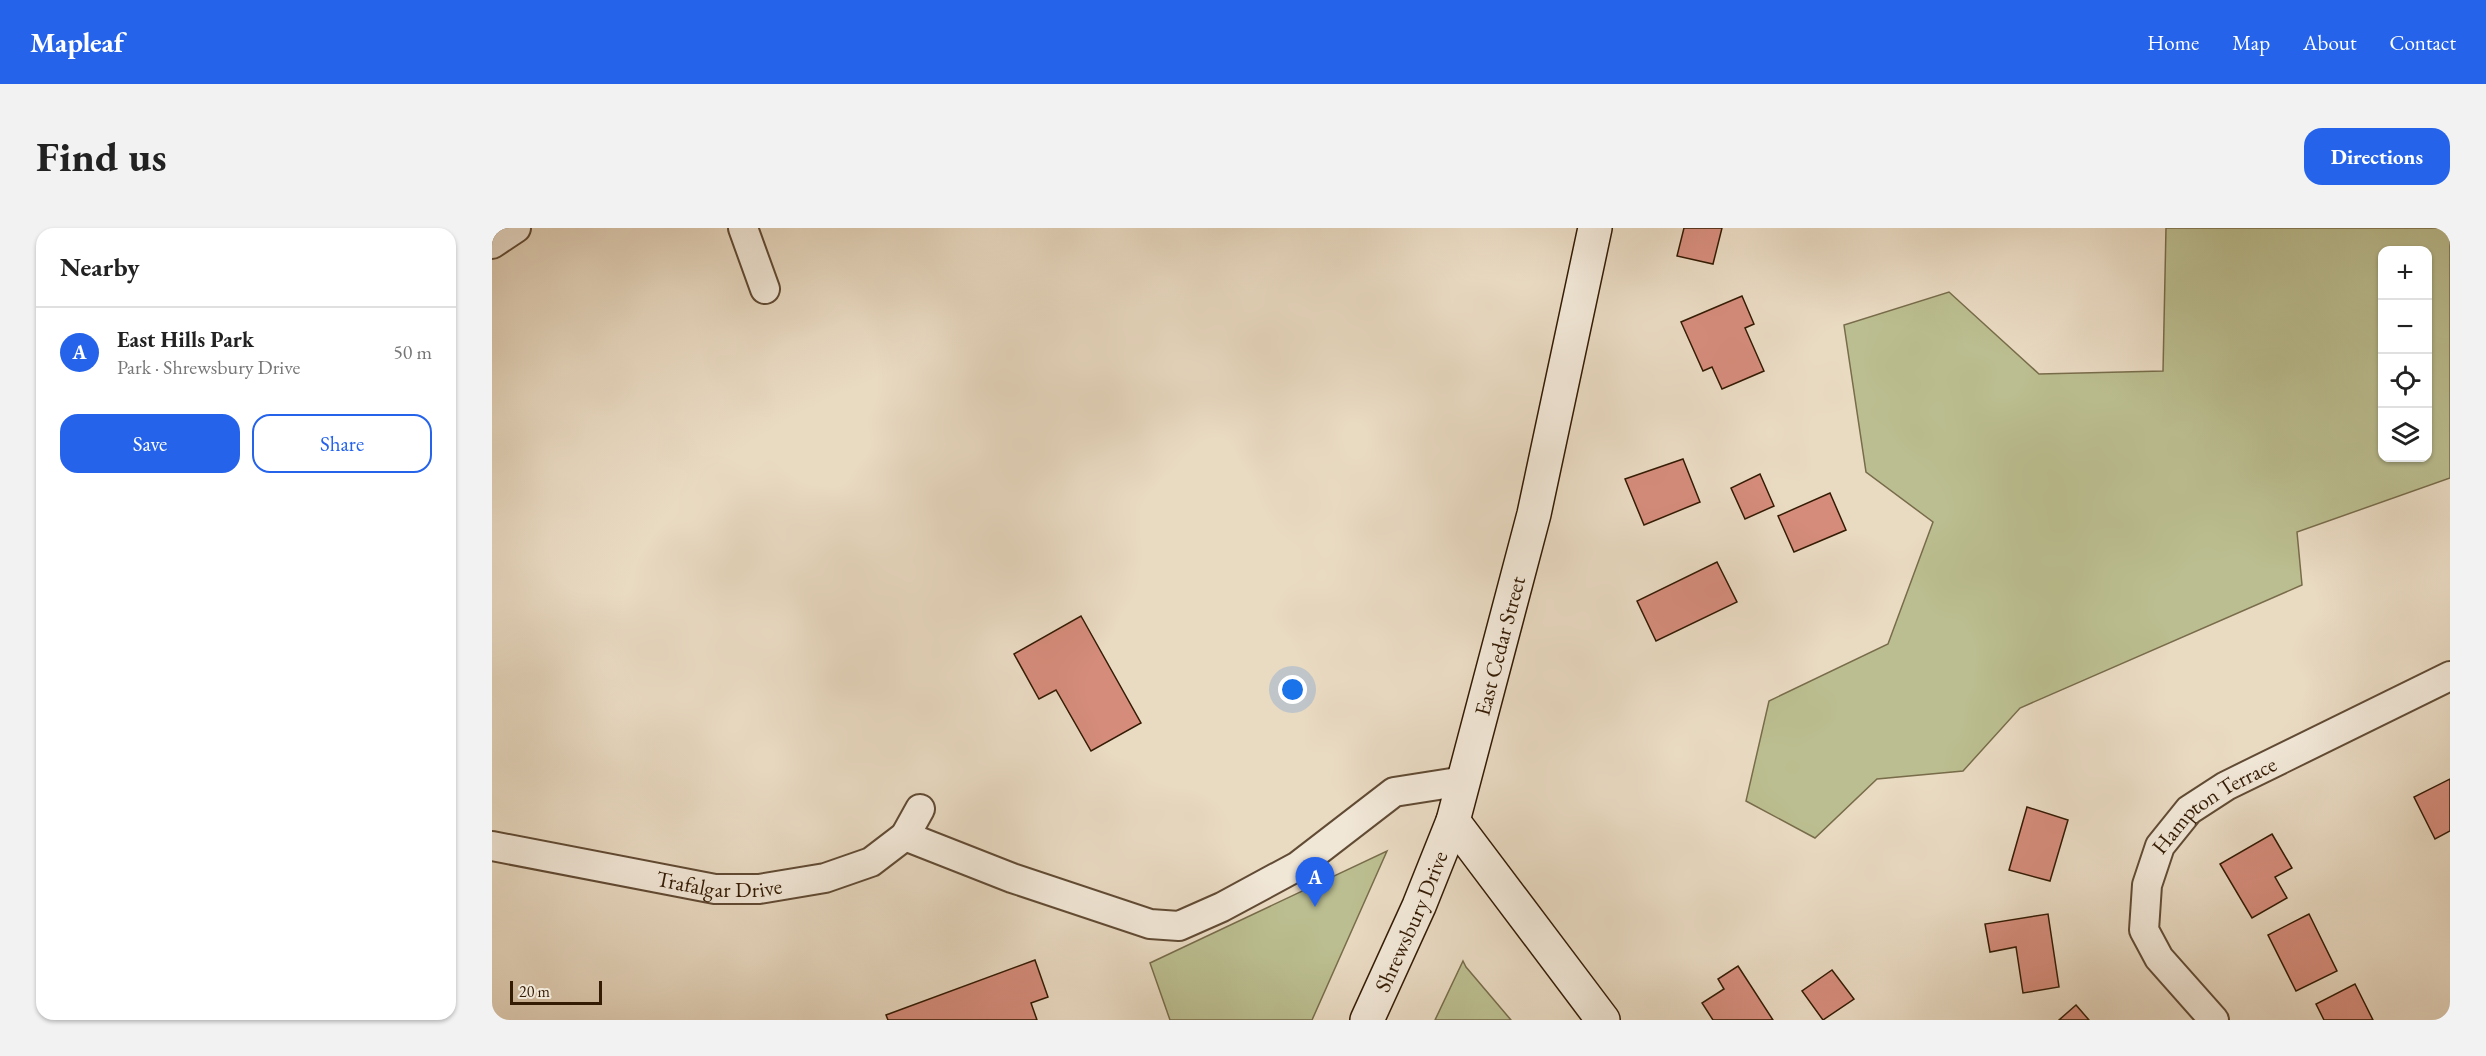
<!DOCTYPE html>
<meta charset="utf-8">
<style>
body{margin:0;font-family:"EB Garamond",serif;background:#f2f2f2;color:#222}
.controls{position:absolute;right:18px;top:18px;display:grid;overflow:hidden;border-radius:12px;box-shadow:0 2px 4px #0004}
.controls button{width:54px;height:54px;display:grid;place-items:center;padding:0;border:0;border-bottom:2px solid #e0e0e0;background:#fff;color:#222;font:30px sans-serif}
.scale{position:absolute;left:18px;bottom:15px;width:92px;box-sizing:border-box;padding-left:6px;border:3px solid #341b04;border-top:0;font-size:16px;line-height:21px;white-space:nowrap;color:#341b04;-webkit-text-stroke:4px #f1e7d7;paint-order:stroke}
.you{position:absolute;left:801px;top:462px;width:21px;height:21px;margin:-15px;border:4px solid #fff;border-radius:50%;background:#1a73e8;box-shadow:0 0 0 9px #1a73e833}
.badge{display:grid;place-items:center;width:39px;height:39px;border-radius:50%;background:#2563eb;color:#fff;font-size:20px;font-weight:700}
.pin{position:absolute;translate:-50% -50px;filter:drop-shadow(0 2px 3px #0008)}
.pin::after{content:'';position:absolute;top:32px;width:21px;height:18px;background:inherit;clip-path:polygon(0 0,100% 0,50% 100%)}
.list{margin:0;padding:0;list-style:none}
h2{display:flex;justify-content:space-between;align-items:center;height:78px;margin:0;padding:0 24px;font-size:26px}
h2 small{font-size:20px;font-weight:400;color:#767676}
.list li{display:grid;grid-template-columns:39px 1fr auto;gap:18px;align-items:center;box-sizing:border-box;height:90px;padding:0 24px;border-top:2px solid #e0e0e0}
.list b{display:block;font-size:22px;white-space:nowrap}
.list p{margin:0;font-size:20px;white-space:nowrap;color:#767676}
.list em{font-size:20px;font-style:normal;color:#767676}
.actions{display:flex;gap:12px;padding:18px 24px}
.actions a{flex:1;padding:14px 0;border:2px solid #2563eb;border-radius:18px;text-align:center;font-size:21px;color:#2563eb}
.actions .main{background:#2563eb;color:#fff}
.icon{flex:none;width:33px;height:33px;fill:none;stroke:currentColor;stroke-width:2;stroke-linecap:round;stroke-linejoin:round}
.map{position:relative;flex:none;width:1958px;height:792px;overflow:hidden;border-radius:18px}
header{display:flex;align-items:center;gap:36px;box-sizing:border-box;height:84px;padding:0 30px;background:#2563eb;color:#fff}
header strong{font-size:28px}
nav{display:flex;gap:33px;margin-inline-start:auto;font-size:21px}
.intro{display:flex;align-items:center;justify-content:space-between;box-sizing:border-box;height:144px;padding:0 36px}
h1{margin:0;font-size:42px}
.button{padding:15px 27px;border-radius:18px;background:#2563eb;color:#fff;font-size:21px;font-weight:700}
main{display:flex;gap:36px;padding:0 36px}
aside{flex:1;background:#fff;border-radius:18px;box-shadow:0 2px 4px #0004}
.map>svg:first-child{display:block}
.green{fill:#bbbe90;stroke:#786c4a;stroke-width:1.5;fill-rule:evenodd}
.building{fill:#d58c7b;stroke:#341b04;stroke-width:1.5}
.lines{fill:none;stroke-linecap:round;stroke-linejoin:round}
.street-casing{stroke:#614b34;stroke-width:32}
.secondary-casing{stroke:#341b04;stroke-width:36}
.street{stroke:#f1e7d7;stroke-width:28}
.secondary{stroke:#f1e7d7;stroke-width:33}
.labels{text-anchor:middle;stroke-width:4.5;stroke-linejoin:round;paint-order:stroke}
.street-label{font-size:22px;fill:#341b04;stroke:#f1e7d7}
</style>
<header>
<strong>Mapleaf</strong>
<nav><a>Home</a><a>Map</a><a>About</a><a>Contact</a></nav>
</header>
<div class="intro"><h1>Find us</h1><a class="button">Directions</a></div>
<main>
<aside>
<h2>Nearby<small></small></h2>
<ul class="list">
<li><span class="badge">A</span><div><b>East Hills Park</b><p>Park · Shrewsbury Drive</p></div><em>50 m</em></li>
</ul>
<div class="actions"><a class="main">Save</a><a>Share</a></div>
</aside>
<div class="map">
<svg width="1958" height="792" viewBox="0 0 1958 792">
<rect width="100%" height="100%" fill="#e9dac2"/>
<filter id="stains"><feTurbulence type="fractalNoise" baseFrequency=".00333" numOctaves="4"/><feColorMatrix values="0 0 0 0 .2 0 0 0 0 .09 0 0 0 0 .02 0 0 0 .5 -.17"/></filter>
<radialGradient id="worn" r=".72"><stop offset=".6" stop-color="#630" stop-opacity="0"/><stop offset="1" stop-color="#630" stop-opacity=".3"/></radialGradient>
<g class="green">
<path d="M 1674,0 L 1958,0 L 1958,250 L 1805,304 L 1810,357 L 1528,480 L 1471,543 L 1385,551 L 1323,610 L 1254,573 L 1277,473 L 1396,416 L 1441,294 L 1374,244 L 1352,97 L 1457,64 L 1547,146 L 1671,143 ZM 1936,22 L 1936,230 L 1890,230 L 1890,22 Z"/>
<path d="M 895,623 L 820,792 L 678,792 L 658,735 Z"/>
<path d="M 971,733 L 974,739 L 1019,792 L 943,792 Z"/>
</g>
<g class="building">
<path d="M 1192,0 L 1230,0 L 1221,36 L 1185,28 Z"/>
<path d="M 1250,68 L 1262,96 L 1253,100 L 1272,143 L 1230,161 L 1220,139 L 1211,143 L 1189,94 Z"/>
<path d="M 1191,231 L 1208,274 L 1152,297 L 1133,251 Z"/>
<path d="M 1268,246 L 1282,278 L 1253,291 L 1239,260 Z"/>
<path d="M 1338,265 L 1354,302 L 1302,324 L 1286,288 Z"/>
<path d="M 1225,334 L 1245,374 L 1164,413 L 1145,373 Z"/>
<path d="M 589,388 L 649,495 L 599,523 L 564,462 L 547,471 L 522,426 Z"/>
<path d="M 1958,551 L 1958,603 L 1943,611 L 1922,569 Z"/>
<path d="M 1535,579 L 1576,592 L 1558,653 L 1517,642 Z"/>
<path d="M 1780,606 L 1800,640 L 1783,649 L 1795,670 L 1760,690 L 1728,636 Z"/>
<path d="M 1556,686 L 1567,759 L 1531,765 L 1524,719 L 1498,724 L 1493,696 Z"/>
<path d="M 1817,686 L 1845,743 L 1804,763 L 1776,707 Z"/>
<path d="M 543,732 L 556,769 L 539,775 L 545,792 L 396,792 L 394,787 Z"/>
<path d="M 1246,738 L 1281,792 L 1221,792 L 1210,775 L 1232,761 L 1226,751 Z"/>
<path d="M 1340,742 L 1362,771 L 1331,792 L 1310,763 Z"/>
<path d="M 1863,756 L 1881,792 L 1832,792 L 1824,776 Z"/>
<path d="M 1584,777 L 1597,792 L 1567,792 Z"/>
</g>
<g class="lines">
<g class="street-casing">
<g id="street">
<path d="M 251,0 L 273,61"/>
<path d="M 0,16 L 24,0"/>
<path d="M 413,608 L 520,650 L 658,696 L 687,698 L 730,679 L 806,638 L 902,564 L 972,553"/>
<path id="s1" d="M 0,618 L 223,661 L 267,661 L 333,650 L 379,634 L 413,608 L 428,581"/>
<path id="s2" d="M 1722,792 L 1667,730 L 1652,702 L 1655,657 L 1668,618 L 1697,582 L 1734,558 L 1958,448"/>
</g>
</g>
<g class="secondary-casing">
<g id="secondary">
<path d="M 961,593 L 1111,792"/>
<path id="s3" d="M 875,792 L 927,678 L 961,593 L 1042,286 L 1103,0"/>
</g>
</g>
<use href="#street" class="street"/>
<use href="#secondary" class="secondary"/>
</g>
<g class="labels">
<g class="street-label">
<text dy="8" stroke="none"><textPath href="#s3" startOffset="398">East Cedar Street</textPath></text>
<text dy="8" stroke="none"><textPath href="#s2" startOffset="270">Hampton Terrace</textPath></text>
<text dy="8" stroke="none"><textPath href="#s1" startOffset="231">Trafalgar Drive</textPath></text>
<text dy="8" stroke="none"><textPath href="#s3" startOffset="108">Shrewsbury Drive</textPath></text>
</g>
</g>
<rect width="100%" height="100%" filter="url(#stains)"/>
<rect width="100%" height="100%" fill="url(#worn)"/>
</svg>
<div class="controls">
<button>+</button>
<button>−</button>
<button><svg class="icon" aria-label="locate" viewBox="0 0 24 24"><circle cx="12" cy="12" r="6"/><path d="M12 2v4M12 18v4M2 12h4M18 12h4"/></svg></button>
<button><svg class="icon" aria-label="layers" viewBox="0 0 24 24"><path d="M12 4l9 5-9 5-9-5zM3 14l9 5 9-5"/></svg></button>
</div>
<div class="scale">20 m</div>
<div class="you"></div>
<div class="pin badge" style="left:823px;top:679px">A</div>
</div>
</main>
